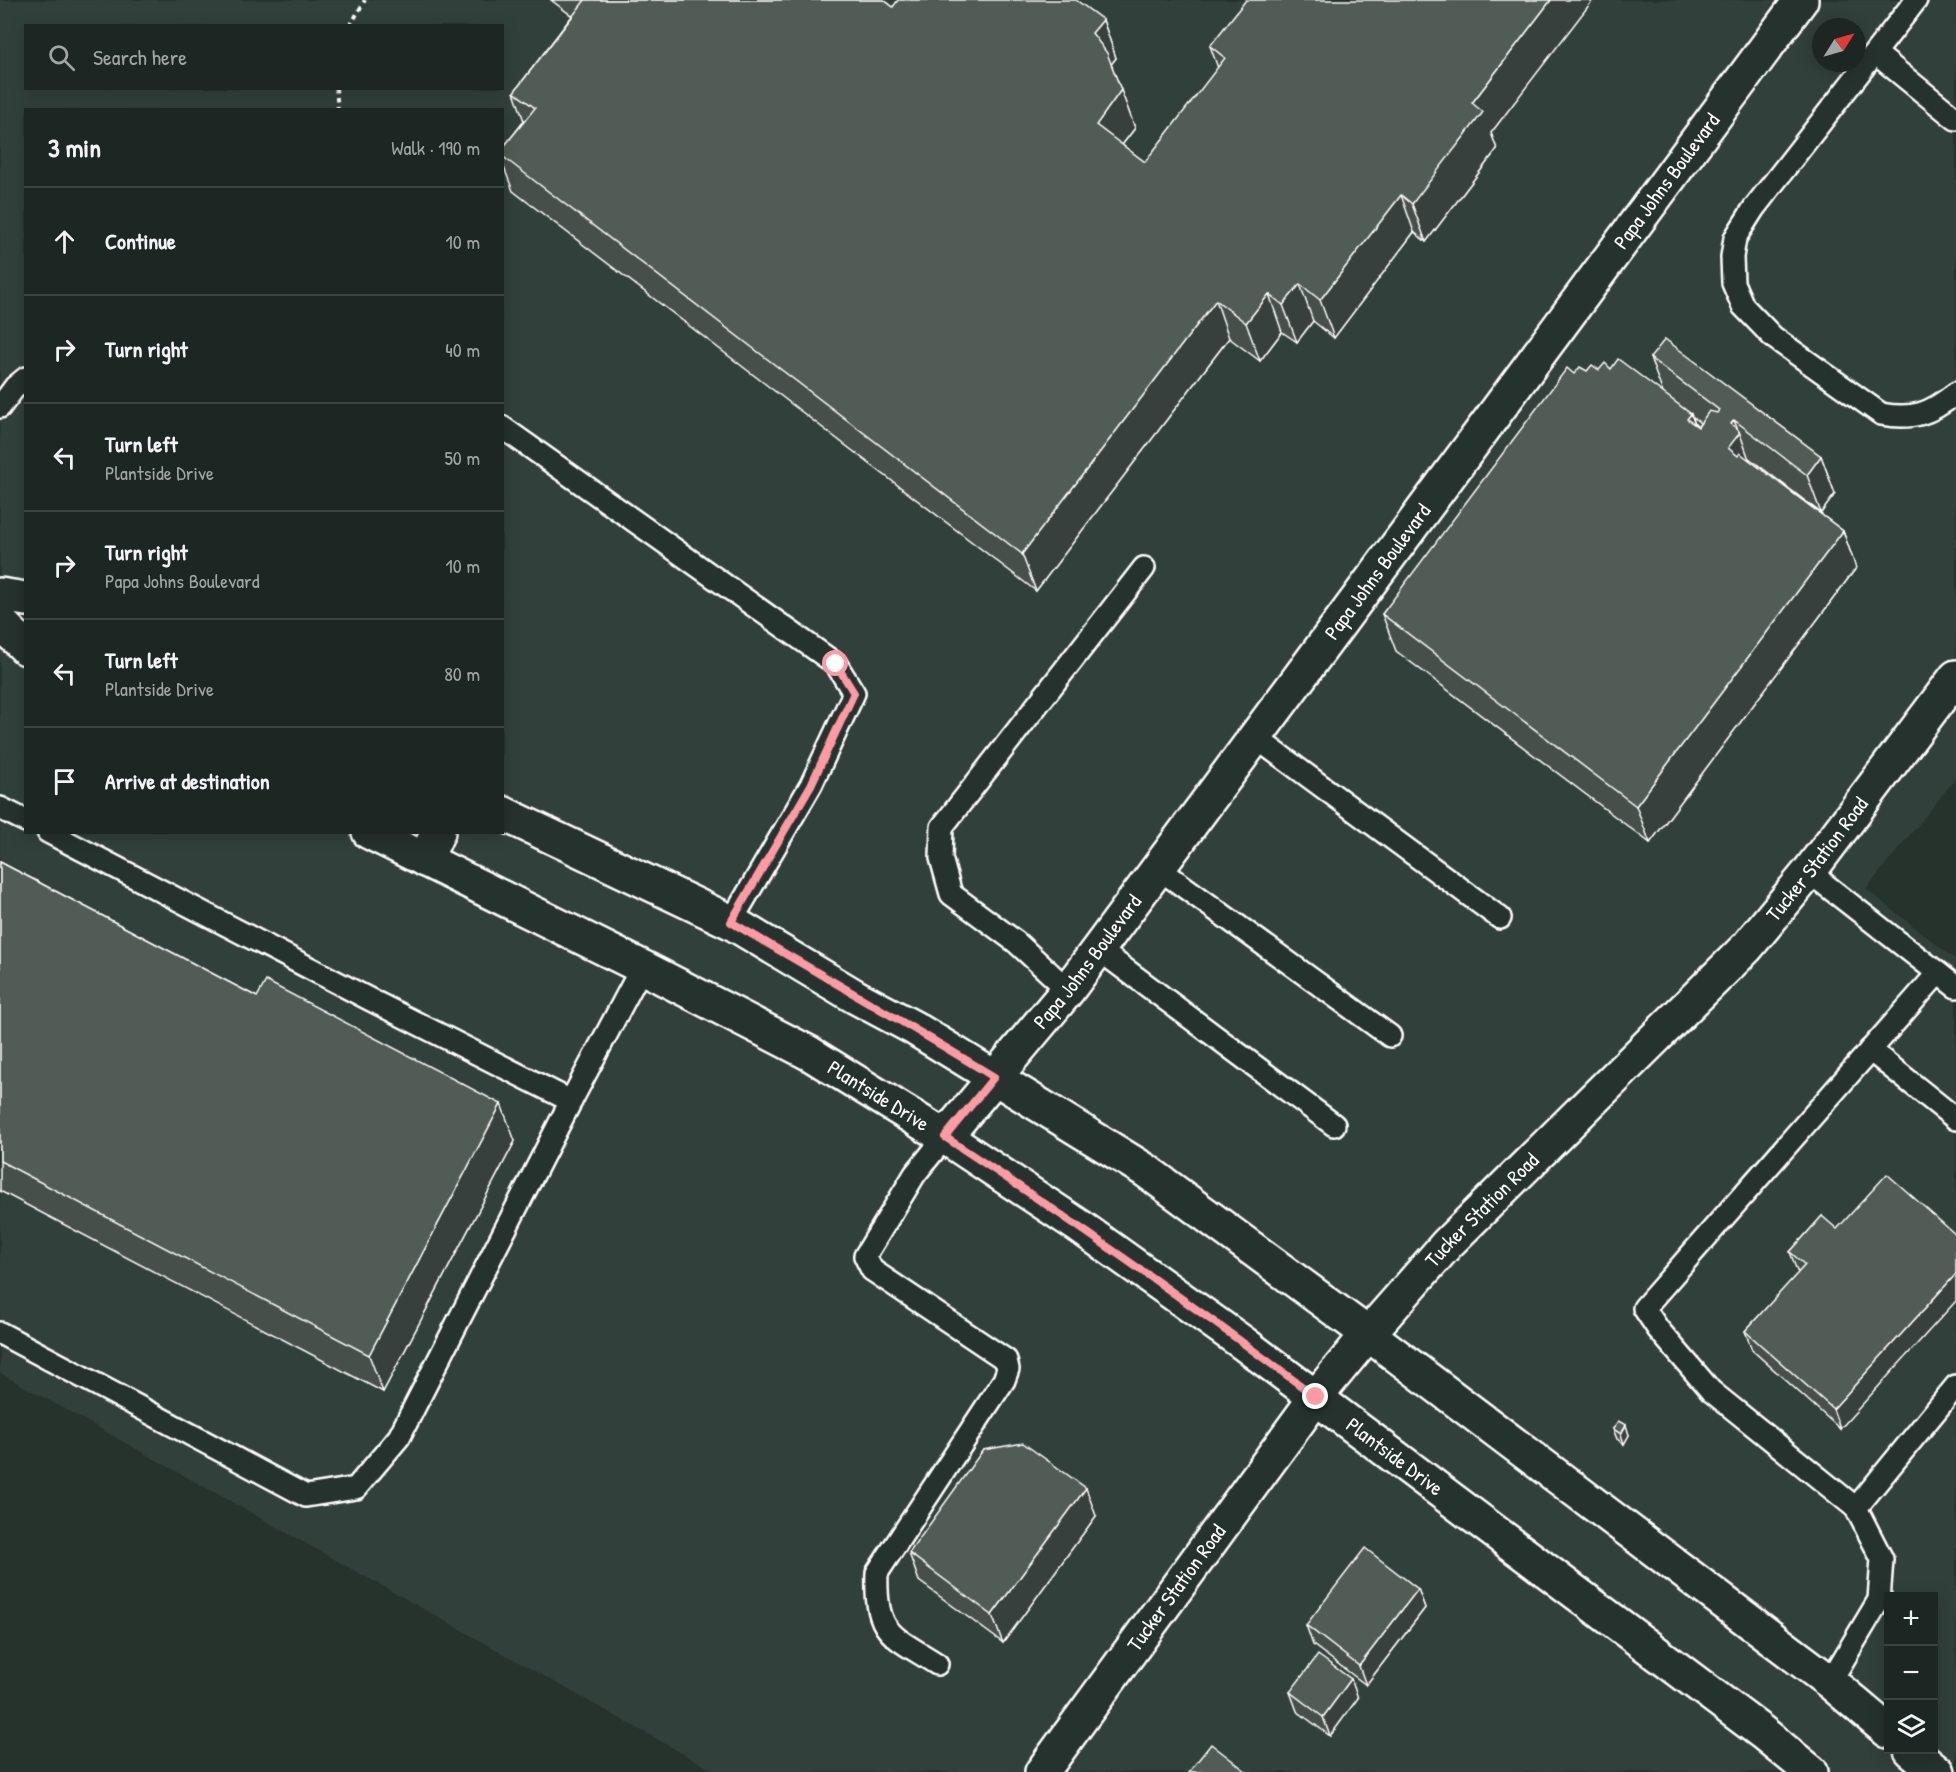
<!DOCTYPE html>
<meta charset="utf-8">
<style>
body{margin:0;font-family:"Patrick Hand",sans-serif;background:#29322f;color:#f1f3f6}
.controls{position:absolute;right:18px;bottom:18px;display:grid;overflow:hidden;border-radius:0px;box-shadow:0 3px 15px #0003}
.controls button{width:54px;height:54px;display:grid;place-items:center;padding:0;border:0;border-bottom:2px solid #3a4340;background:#1c2622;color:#f1f3f6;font:30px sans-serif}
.compass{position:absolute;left:1812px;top:18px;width:54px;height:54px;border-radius:50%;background:#1c2622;box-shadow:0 3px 15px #0003;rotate:53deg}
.stop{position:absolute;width:18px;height:18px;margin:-14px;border:4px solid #ff9aa2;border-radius:50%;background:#fff}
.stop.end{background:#ff9aa2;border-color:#fff;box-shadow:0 2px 6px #0008}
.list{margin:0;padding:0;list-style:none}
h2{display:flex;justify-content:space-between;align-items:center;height:78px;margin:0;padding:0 24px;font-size:26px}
h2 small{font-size:20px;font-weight:400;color:#a0a5a5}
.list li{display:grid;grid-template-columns:39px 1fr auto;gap:18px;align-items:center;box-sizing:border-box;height:108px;padding:0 24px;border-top:2px solid #3a4340}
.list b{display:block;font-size:22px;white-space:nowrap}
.list p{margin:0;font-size:20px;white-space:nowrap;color:#a0a5a5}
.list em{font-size:20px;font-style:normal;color:#a0a5a5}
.icon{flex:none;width:33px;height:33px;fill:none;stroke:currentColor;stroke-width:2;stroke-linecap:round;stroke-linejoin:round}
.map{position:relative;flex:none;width:1956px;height:1772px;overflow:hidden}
.search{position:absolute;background:#1c2622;box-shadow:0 3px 15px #0003;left:24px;top:24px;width:480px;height:66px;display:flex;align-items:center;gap:15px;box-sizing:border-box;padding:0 21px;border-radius:0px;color:#a0a5a5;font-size:22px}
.panel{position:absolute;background:#1c2622;box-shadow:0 3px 15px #0003;left:24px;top:108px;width:480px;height:726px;border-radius:0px}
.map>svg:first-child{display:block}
.built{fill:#333f3a;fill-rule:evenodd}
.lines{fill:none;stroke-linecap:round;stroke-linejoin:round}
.service-casing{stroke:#fff;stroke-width:26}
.minor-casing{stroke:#fff;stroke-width:38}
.tertiary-casing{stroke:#fff;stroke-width:38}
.path{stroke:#fff;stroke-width:4;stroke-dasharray:4.5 4.5;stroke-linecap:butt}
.service{stroke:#26332d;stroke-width:21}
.minor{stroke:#26332d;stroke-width:33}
.tertiary{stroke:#26332d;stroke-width:33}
.wall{fill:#464f4b;stroke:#fff;stroke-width:1.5;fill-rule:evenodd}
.shaded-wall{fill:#39403d;stroke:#fff;stroke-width:1.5}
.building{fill:#515c57;stroke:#fff;stroke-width:1.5}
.route{stroke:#ff9aa2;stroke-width:8}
.labels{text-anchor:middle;stroke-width:4.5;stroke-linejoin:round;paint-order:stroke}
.street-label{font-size:21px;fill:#fff;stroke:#26332d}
</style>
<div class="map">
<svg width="1956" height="1772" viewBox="0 0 1956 1772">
<rect width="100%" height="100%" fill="#26332d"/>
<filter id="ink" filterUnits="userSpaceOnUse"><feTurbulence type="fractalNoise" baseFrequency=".0167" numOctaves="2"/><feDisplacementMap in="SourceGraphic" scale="12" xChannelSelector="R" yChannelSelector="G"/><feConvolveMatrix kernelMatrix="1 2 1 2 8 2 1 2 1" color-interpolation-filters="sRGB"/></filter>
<g filter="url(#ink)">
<path class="built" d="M 0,0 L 1956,0 L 1956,778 L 1866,889 L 1956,960 L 1956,1772 L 716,1772 L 0,1373 ZM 26,26 L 502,26 L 502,88 L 26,88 ZM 1821,27 L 1857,27 L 1857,63 L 1821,63 ZM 26,110 L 502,110 L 502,832 L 26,832 ZM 1888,1596 L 1934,1596 L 1934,1750 L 1888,1750 Z"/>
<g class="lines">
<g class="service-casing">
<g id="service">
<path d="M 1916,0 L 1754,208 L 1735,238 L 1732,257 L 1733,283 L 1743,306 L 1773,337 L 1881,414 C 1913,420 1930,414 1956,393"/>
<path d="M 1875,53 L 1956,119"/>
<path d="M 0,407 L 15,387 L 26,378"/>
<path d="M 502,427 L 836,664 L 854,693 L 811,785 L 731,922"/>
<path d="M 1255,737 L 1500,918"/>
<path d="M 0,808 L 26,821"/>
<path d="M 48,832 L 369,999 L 571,1101 L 642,967"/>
<path d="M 1158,868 L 1390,1036"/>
<path d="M 1809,872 L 1956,987"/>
<path d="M 1098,949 L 1334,1125"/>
<path d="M 1938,973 L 1644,1308 L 1658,1329 L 1711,1391 L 1856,1508 L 1956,1386"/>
<path d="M 1068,990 L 1016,942 L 951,894 L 941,858 L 942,827 L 1144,568"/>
<path d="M 1870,1050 L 1956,1119"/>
<path d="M 0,1333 L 306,1496 L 356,1488 L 399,1437 L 571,1101"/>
<path d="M 937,1664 C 890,1634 875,1634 877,1573 L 1004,1380 L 1008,1369 L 1006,1360 L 872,1270 L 865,1256 L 915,1174 L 945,1137"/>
<path d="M 1830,1682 L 1879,1600 L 1882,1559 L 1856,1508"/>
</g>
</g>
<g class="minor-casing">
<g id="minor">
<path id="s1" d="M 945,1137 L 1068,990 L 1801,0"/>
<path id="s2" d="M 1042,1772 L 1316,1397"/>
</g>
</g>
<g class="tertiary-casing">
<g id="tertiary">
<path d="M 0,595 L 26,599"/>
<path d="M 0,622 L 26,648"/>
<path d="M 502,813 L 731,922 L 856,997 L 914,1028 L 1145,1170 L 1368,1334 L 1830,1682 L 1888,1731"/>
<path id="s3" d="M 369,832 L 642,967 L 809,1053 L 945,1137 L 1079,1226 L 1243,1343 L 1763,1733 L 1811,1772"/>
<path d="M 425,860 L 438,832"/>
<path id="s4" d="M 1316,1397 L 1368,1334 L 1447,1244 L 1747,947 L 1809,872 L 1956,677"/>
<path d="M 1911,1750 L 1938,1772"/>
</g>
</g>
<g class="path">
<path d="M 350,26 L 365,0"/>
<path d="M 336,88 L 338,110"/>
</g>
<use href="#service" class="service"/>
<use href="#minor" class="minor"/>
<use href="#tertiary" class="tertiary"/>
</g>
<g class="wall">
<path d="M 551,0 L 884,0 L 893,7 L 1103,20 L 1116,58 L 1111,64 L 1135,128 L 1122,145 L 1145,162 L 1218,68 L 1210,46 L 1491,133 L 1497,149 L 1426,242 L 1414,232 L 1334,338 L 1313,321 L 1297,342 L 1282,332 L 1260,361 L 1229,338 L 1036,591 L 513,191 L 502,162 L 502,149 L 524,121 L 514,92 L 572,16 Z"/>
<path d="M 1650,358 L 1821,456 L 1835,494 L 1821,513 L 1749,458 L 1750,461 L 1843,531 L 1856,568 L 1650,843 L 1396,651 L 1382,614 L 1574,374 L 1587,371 L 1611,369 L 1663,393 ZM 1692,416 L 1700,423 L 1698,427 L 1695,424 Z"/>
<path d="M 0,862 L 257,997 L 515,1141 L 383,1392 L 0,1191 Z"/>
<path d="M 1822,1216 L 1840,1429 L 1752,1350 L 1745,1331 L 1799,1273 L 1797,1271 L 1790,1252 Z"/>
<path d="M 1613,1429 L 1629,1435 L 1624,1444 L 1617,1439 Z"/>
<path d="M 1096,1516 L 1003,1643 L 919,1581 L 909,1553 Z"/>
<path d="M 1418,1589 L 1425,1608 L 1366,1685 L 1313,1645 L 1306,1625 Z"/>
<path d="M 1290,1692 L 1358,1698 L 1330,1736 L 1297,1711 Z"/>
</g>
<g class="shaded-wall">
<path d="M 1551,0 L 1593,0 L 1491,133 L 1497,149 L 1426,242 L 1412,204 L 1472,103 Z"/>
<path d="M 1103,20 L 1116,58 L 1106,71 L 1092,33 Z"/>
<path d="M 1121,90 L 1135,128 L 1109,162 L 1096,125 Z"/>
<path d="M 1401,195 L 1414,232 L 1334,338 L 1320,300 Z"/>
<path d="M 1300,284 L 1313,321 L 1297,342 L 1283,305 Z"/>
<path d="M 1269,294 L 1282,332 L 1260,361 L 1246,323 Z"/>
<path d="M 1216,300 L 1229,338 L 1036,591 L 1022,554 Z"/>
<path d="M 1691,414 L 1705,452 L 1687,419 Z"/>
<path d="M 1734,420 L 1739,433 L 1739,431 L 1752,468 L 1728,448 L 1731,424 Z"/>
<path d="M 1821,456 L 1835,494 L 1821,513 L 1807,475 Z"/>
<path d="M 1843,531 L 1856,568 L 1650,843 L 1636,806 Z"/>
<path d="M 501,1104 L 515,1141 L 383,1392 L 369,1355 Z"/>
<path d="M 1956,1274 L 1956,1301 L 1840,1429 L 1833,1409 Z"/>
<path d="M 1626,1425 L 1629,1435 L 1624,1444 L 1621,1434 Z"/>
<path d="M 1086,1488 L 1096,1516 L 1003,1643 L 992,1615 Z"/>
<path d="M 1418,1589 L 1425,1608 L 1366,1685 L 1359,1666 Z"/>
<path d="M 1351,1679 L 1358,1698 L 1330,1736 L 1323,1717 Z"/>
</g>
<g class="building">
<path d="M 585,0 L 884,0 L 893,7 L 898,0 L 1076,0 L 1103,20 L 1092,33 L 1107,53 L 1121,90 L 1096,125 L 1145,162 L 1225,58 L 1210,46 L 1246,0 L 1551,0 L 1472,103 L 1483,112 L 1412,204 L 1401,195 L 1320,300 L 1300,284 L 1283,305 L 1269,294 L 1246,323 L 1216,300 L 1022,554 L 502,156 L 502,149 L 535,108 L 514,92 Z"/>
<path d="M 1665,339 L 1821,456 L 1807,475 L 1734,420 L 1731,424 L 1739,431 L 1739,434 L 1728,448 L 1738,456 L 1740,453 L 1843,531 L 1636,806 L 1382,614 L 1567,368 L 1574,374 L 1580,367 L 1587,371 L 1592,365 L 1599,370 L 1605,363 L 1611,369 L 1618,359 L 1691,414 L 1687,419 L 1698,427 L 1709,411 L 1717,413 L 1719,410 L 1650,358 Z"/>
<path d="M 0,862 L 257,997 L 266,981 L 501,1104 L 369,1355 L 0,1161 Z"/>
<path d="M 1887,1174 L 1956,1235 L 1956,1274 L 1833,1409 L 1745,1331 L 1805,1265 L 1790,1252 L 1822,1216 L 1837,1229 Z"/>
<path d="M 1618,1421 L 1626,1425 L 1621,1434 L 1613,1429 Z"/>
<path d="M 1023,1443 L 1086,1488 L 992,1615 L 909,1553 L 983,1450 Z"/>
<path d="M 1365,1548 L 1418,1589 L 1359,1666 L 1306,1625 Z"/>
<path d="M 1318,1655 L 1351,1679 L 1323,1717 L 1290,1692 Z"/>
<path d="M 1211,1744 L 1247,1772 L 1189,1772 Z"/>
</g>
</g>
<g class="lines" filter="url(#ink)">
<path class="route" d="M 836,664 L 854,693 L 811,785 L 731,922 C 819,974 908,1024 994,1077 L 945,1137 C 1071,1220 1195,1306 1316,1397"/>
</g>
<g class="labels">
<g class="street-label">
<text dy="7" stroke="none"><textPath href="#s1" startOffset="1198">Papa Johns Boulevard</textPath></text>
<text dy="7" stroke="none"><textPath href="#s1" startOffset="712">Papa Johns Boulevard</textPath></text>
<text dy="7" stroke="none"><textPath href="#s4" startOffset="736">Tucker Station Road</textPath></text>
<text dy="7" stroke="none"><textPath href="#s1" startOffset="226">Papa Johns Boulevard</textPath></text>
<text dy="7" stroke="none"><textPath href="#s3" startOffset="574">Plantside Drive</textPath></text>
<text dy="7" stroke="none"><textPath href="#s4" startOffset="250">Tucker Station Road</textPath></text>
<text dy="7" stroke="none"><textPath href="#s3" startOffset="1204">Plantside Drive</textPath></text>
<text dy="7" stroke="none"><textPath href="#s2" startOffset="228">Tucker Station Road</textPath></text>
</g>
</g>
</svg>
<div class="controls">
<button>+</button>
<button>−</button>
<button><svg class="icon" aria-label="layers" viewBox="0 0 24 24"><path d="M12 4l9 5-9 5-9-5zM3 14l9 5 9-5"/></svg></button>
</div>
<svg class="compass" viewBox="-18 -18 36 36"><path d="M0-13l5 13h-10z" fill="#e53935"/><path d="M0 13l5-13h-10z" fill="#a0a5a5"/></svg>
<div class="stop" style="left:836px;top:664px"></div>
<div class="stop end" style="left:1316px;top:1397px"></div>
<div class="search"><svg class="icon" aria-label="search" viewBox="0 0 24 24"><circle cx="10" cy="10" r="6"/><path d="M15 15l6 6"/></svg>Search here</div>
<section class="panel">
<h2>3 min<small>Walk · 190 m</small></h2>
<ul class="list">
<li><svg class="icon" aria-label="ahead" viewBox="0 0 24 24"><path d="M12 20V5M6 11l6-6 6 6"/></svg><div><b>Continue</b></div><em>10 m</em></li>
<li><svg class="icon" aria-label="right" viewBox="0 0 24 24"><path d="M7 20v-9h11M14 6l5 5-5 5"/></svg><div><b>Turn right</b></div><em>40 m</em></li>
<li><svg class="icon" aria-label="left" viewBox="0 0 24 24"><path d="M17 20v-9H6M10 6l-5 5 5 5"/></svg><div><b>Turn left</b><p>Plantside Drive</p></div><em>50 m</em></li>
<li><svg class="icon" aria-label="right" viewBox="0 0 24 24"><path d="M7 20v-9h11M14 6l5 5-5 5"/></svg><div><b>Turn right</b><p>Papa Johns Boulevard</p></div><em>10 m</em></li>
<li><svg class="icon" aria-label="left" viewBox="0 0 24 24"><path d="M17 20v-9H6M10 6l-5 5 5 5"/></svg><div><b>Turn left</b><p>Plantside Drive</p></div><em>80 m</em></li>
<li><svg class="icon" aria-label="arrive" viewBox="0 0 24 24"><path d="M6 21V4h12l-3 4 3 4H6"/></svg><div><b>Arrive at destination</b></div></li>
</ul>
</section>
</div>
